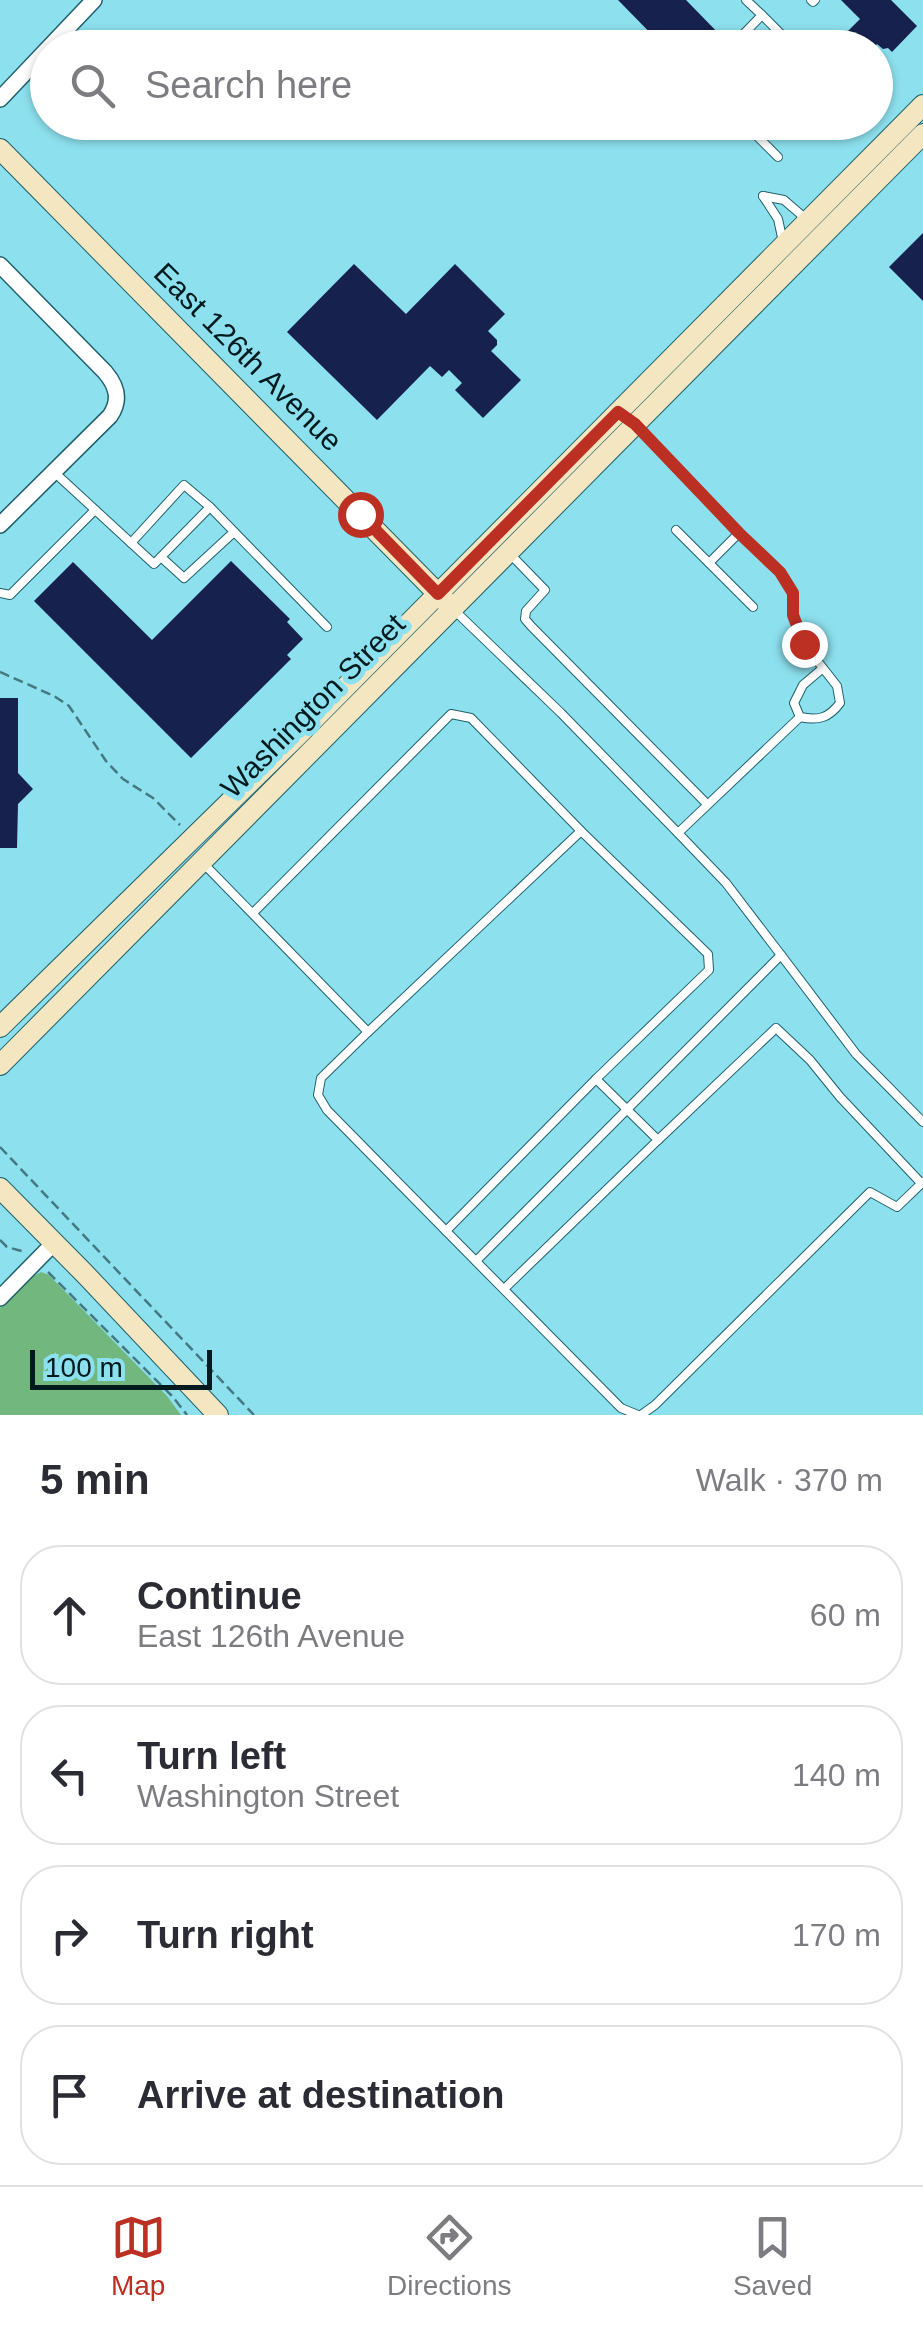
<!DOCTYPE html>
<meta charset="utf-8">
<style>
body{margin:0;font-family:Arial,sans-serif;background:#f7f7f7;color:#2b2b33}
.scale{position:absolute;left:30px;bottom:25px;width:182px;box-sizing:border-box;padding-left:10px;border:5px solid #011a1e;border-top:0;font-size:28px;line-height:35px;white-space:nowrap;color:#011a1e;-webkit-text-stroke:8px #8de0ee;paint-order:stroke}
.stop{position:absolute;width:30px;height:30px;margin:-22px;border:8px solid #bc2f23;border-radius:50%;background:#fff}
.stop.end{background:#bc2f23;border-color:#fff;box-shadow:0 2px 10px #0008}
.list{margin:0;padding:0;list-style:none}
h2{display:flex;justify-content:space-between;align-items:center;height:130px;margin:0;padding:0 40px;font-size:42px}
h2 small{font-size:32px;font-weight:400;color:#7c7c81}
.list li{display:grid;grid-template-columns:65px 1fr auto;gap:30px;align-items:center;box-sizing:border-box;height:140px;margin:0 20px 20px;padding:0 20px;border:2px solid #e1e1e2;border-radius:40px}
.list b{display:block;font-size:38px;white-space:nowrap}
.list p{margin:0;font-size:32px;white-space:nowrap;color:#7c7c81}
.list em{font-size:32px;font-style:normal;color:#7c7c81}
.icon{flex:none;width:55px;height:55px;fill:none;stroke:currentColor;stroke-width:2;stroke-linecap:round;stroke-linejoin:round}
.map{position:relative;flex:none;width:923px;height:1415px;overflow:hidden}
.search{position:absolute;background:#fff;box-shadow:0 2px 8px #0004;left:30px;right:30px;top:30px;height:110px;display:flex;align-items:center;gap:25px;box-sizing:border-box;padding:0 35px;border-radius:55px;color:#7c7c81;font-size:38px}
.sheet{height:770px;background:#fff}
nav{display:flex;justify-content:space-around;align-items:center;box-sizing:border-box;height:140px;border-top:2px solid #e1e1e2;background:#fff;font-size:28px;color:#7c7c81}
nav a{display:grid;justify-items:center;gap:5px}
nav .on{color:#bc2f23}
.map>svg:first-child{display:block}
.green{fill:#71b77e}
.building{fill:#16214e}
.lines{fill:none;stroke-linecap:round;stroke-linejoin:round}
.lane-casing{stroke:#1e606a;stroke-width:10}
.street-casing{stroke:#1e606a;stroke-width:18}
.secondary-casing{stroke:#1e606a;stroke-width:22}
.path{stroke:#447981;stroke-width:2.5;stroke-dasharray:10 5;stroke-linecap:butt}
.lane{stroke:#fff;stroke-width:8}
.street{stroke:#fff;stroke-width:15}
.secondary{stroke:#f3e6c0;stroke-width:20}
.route{stroke:#bc2f23;stroke-width:12}
.labels{text-anchor:middle;stroke-width:10;stroke-linejoin:round;paint-order:stroke}
.street-label{font-size:30px;fill:#011a1e;stroke:#8de0ee}
</style>
<div class="map">
<svg width="923" height="1415" viewBox="0 0 923 1415">
<rect width="100%" height="100%" fill="#8de0ee"/>
<path class="green" d="M 41,1272 L 49,1275 L 167,1396 L 181,1415 L 0,1415 L 0,1308 L 28,1279 Z"/>
<g class="building">
<path d="M 618,0 L 686,0 L 725,40 L 718,48 L 665,48 Z"/>
<path d="M 841,0 L 891,0 L 917,26 L 892,52 L 888,48 L 883,49 L 877,44 L 874,48 L 831,48 L 860,19 Z"/>
<path d="M 785,122 L 821,122 L 803,140 Z"/>
<path d="M 923,233 L 923,301 L 889,267 Z"/>
<path d="M 354,264 L 406,314 L 455,264 L 505,314 L 488,331 L 497,340 L 497,345 L 491,351 L 521,380 L 483,418 L 455,390 L 462,383 L 449,370 L 442,377 L 430,366 L 377,420 L 287,332 Z"/>
<path d="M 231,561 L 290,619 L 287,622 L 303,639 L 287,655 L 291,659 L 191,758 L 34,601 L 73,562 L 152,640 Z"/>
<path d="M 0,698 L 18,698 L 18,773 L 33,789 L 18,804 L 17,848 L 0,848 Z"/>
</g>
<g class="lines">
<g class="lane-casing">
<g id="lane">
<path d="M 811,0 L 813,2 L 815,0"/>
<path d="M 762,15 L 795,48"/>
<path d="M 730,48 L 762,15 L 746,0"/>
<path d="M 743,122 L 778,157"/>
<path d="M 763,196 L 778,219 L 783,242"/>
<path d="M 763,196 L 784,200 L 806,219"/>
<path d="M 638,427 L 739,533 L 780,572 L 793,593 L 793,615 L 804,644 L 837,686 L 840,703 C 829,718 818,721 800,717 L 794,703 L 803,685 L 823,668"/>
<path d="M 54,472 L 154,564 L 210,507 L 327,627"/>
<path d="M 676,530 L 709,563 L 739,533"/>
<path d="M 131,543 L 184,485 L 210,507"/>
<path d="M 511,555 L 545,590 L 526,611 L 525,619 L 531,626 L 707,804"/>
<path d="M 161,557 L 184,578 L 234,532"/>
<path d="M 709,563 L 753,607"/>
<path d="M 0,593 L 10,595 L 95,510"/>
<path d="M 454,610 L 561,713 L 678,833 L 800,717"/>
<path d="M 678,833 L 726,883 L 781,955"/>
<path d="M 202,862 L 368,1032 L 581,831 L 471,718 L 451,714 L 253,913"/>
<path d="M 368,1032 L 321,1078 L 318,1095 L 327,1110 L 446,1231 L 596,1079 L 709,970 L 708,954 L 581,831"/>
<path d="M 596,1079 L 658,1140 L 776,1028 L 810,1060 L 840,1097 L 921,1183"/>
<path d="M 446,1231 L 621,1408 L 638,1415"/>
<path d="M 476,1261 L 781,955 L 856,1054 L 923,1122"/>
<path d="M 504,1289 L 658,1140"/>
<path d="M 641,1415 L 655,1405 L 870,1192 L 897,1207 L 923,1182"/>
</g>
</g>
<g class="street-casing">
<g id="street">
<path d="M 0,99 L 94,0"/>
<path d="M 0,265 L 105,372 C 117,386 121,400 110,416 L 0,525"/>
<path d="M 0,1298 L 54,1243"/>
</g>
</g>
<g class="secondary-casing">
<g id="secondary">
<path d="M 0,149 L 448,604"/>
<path d="M 0,1027 L 297,736 L 923,105"/>
<path d="M 0,1065 L 923,134"/>
<path d="M 0,1188 L 84,1273 L 218,1415"/>
</g>
</g>
<g class="path">
<path d="M 0,672 L 54,696 L 69,706 L 106,761 L 123,779 L 153,798 L 180,825"/>
<path d="M 0,1147 L 254,1415"/>
<path d="M 0,1240 L 7,1247 L 25,1252"/>
<path d="M 48,1272 L 173,1397 L 187,1415"/>
</g>
<use href="#lane" class="lane"/>
<use href="#street" class="street"/>
<use href="#secondary" class="secondary"/>
</g>
<g class="lines">
<path class="route" d="M 360,514 L 438,594 L 618,412 L 635,424 L 739,533 L 780,572 L 793,593 L 793,615 L 804,644"/>
</g>
<g class="labels">
<g class="street-label">
<text transform="translate(248 357) rotate(45)" y="10">East 126th Avenue</text>
<text transform="translate(313 706) rotate(-45)" y="10">Washington Street</text>
</g>
</g>
</svg>
<div class="scale">100 m</div>
<div class="stop" style="left:360px;top:514px"></div>
<div class="stop end" style="left:804px;top:644px"></div>
<div class="search"><svg class="icon" aria-label="search" viewBox="0 0 24 24"><circle cx="10" cy="10" r="6"/><path d="M15 15l6 6"/></svg>Search here</div>
</div>
<section class="sheet">
<h2>5 min<small>Walk · 370 m</small></h2>
<ul class="list">
<li><svg class="icon" aria-label="ahead" viewBox="0 0 24 24"><path d="M12 20V5M6 11l6-6 6 6"/></svg><div><b>Continue</b><p>East 126th Avenue</p></div><em>60 m</em></li>
<li><svg class="icon" aria-label="left" viewBox="0 0 24 24"><path d="M17 20v-9H6M10 6l-5 5 5 5"/></svg><div><b>Turn left</b><p>Washington Street</p></div><em>140 m</em></li>
<li><svg class="icon" aria-label="right" viewBox="0 0 24 24"><path d="M7 20v-9h11M14 6l5 5-5 5"/></svg><div><b>Turn right</b></div><em>170 m</em></li>
<li><svg class="icon" aria-label="arrive" viewBox="0 0 24 24"><path d="M6 21V4h12l-3 4 3 4H6"/></svg><div><b>Arrive at destination</b></div></li>
</ul>
</section>
<nav>
<a class="on"><svg class="icon" aria-label="map" viewBox="0 0 24 24"><path d="M3 6l6-2 6 2 6-2v14l-6 2-6-2-6 2zM9 4v14M15 6v14"/></svg>Map</a>
<a><svg class="icon" aria-label="directions" viewBox="0 0 24 24"><path d="M12 3l9 9-9 9-9-9zM9 14v-3h6M13 9l2 2-2 2"/></svg>Directions</a>
<a><svg class="icon" aria-label="saved" viewBox="0 0 24 24"><path d="M7 4h10v16l-5-4-5 4z"/></svg>Saved</a>
</nav>
